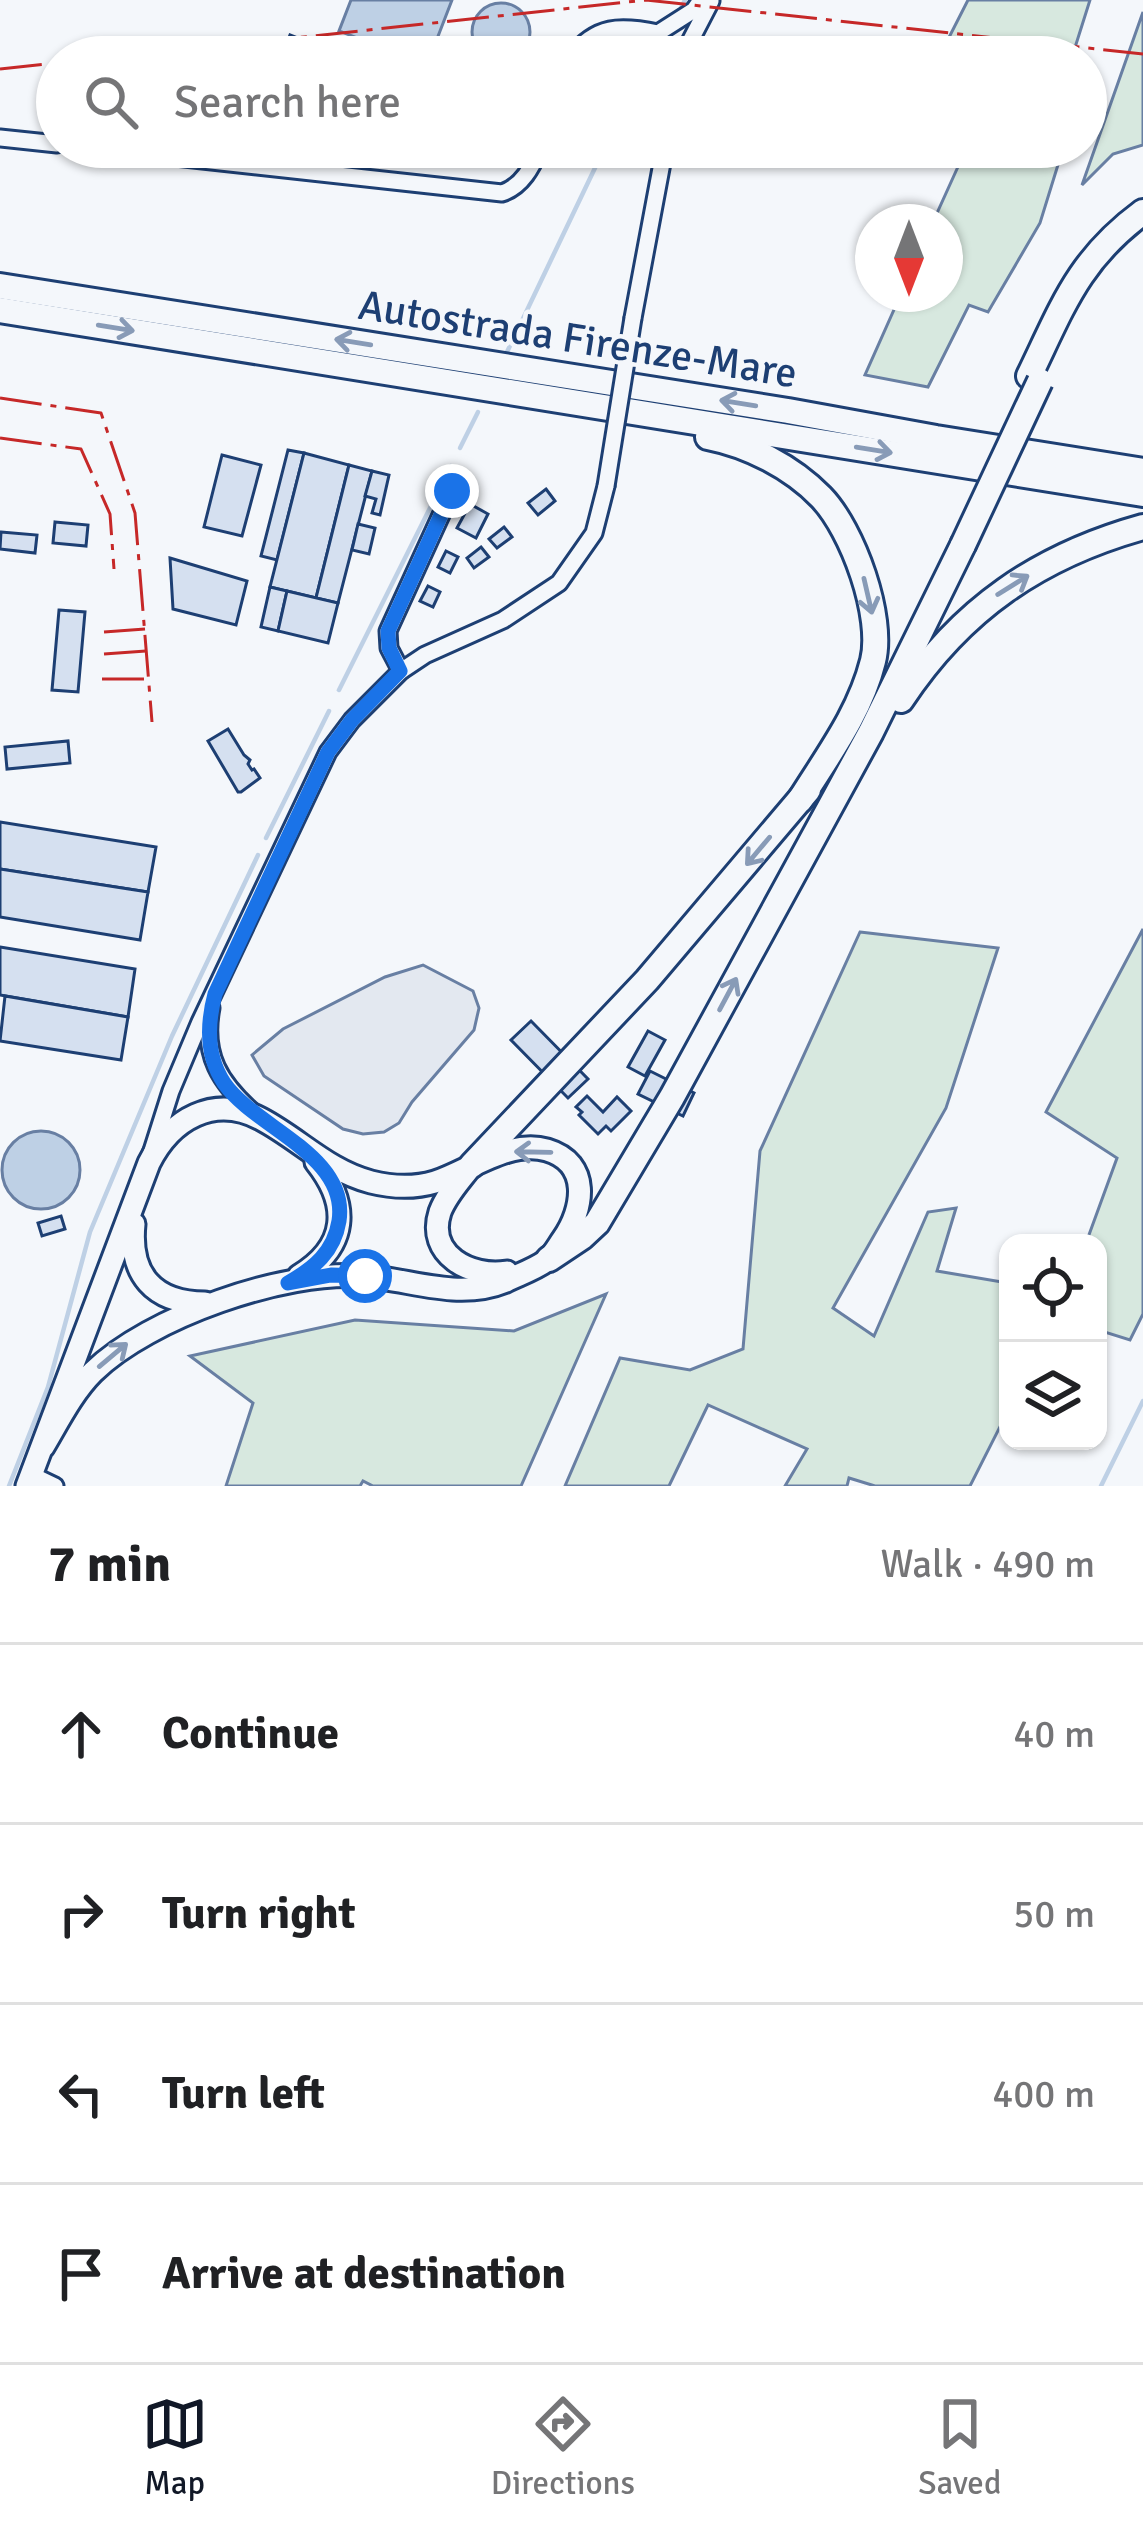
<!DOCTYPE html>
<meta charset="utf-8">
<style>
body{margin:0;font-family:Signika,sans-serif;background:#f2f2f2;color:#202124}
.controls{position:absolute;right:36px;bottom:36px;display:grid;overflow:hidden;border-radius:24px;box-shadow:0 3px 9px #0004}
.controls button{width:108px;height:108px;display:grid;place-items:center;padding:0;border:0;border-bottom:3px solid #e0e0e0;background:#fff;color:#202124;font:60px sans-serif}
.compass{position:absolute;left:855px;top:204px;width:108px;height:108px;border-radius:50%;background:#fff;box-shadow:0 3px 9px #0004;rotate:180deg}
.stop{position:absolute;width:36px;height:36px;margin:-27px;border:9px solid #1a73e8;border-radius:50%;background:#fff}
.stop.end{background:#1a73e8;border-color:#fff;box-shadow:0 3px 12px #0008}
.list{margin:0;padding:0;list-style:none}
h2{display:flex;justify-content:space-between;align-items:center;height:156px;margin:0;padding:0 48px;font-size:51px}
h2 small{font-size:39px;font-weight:400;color:#757577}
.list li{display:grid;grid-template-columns:78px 1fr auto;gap:36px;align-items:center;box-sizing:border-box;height:180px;padding:0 48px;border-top:3px solid #e0e0e0}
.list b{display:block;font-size:45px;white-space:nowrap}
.list em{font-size:39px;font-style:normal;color:#757577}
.icon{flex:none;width:66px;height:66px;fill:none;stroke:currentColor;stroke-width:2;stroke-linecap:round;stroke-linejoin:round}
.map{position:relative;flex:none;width:1143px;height:1486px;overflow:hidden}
.search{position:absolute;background:#fff;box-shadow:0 3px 9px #0004;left:36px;right:36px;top:36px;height:132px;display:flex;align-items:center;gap:30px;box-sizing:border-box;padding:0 42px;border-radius:66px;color:#757577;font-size:45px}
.sheet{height:876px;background:#fff}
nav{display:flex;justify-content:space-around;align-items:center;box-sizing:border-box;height:168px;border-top:3px solid #e0e0e0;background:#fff;font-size:33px;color:#757577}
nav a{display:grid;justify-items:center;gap:6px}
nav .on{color:#111827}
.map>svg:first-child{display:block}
.green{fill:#d7e8df;stroke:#687fa3;stroke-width:3}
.parking{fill:#e3e8f0;stroke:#687fa3;stroke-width:3}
.water{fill:#bed0e5;stroke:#687fa3;stroke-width:3}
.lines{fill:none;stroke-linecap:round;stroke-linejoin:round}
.stream{stroke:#bed0e5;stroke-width:4.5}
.building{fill:#d5e0f0;stroke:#1d3f73;stroke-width:3}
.minor-casing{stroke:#1d3f73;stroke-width:21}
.major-casing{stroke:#1d3f73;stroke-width:27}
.highway-casing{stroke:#1d3f73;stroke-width:30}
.minor{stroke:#f4f7fb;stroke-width:15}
.major{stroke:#f4f7fb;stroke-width:21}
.highway{stroke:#f4f7fb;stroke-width:24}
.minor-bridge-casing{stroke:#1d3f73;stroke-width:21;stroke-linecap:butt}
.highway-bridge-casing{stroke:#1d3f73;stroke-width:30;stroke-linecap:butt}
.minor-bridge{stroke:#f4f7fb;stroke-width:15}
.highway-bridge{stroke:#f4f7fb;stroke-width:24}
.power{stroke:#c62828;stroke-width:3;stroke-dasharray:42 9 6 9;stroke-linecap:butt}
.oneway{stroke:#889bb7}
.route{stroke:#1a73e8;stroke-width:15}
.labels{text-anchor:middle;stroke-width:9;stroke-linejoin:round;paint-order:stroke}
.street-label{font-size:42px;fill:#1d3f73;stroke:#f4f7fb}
</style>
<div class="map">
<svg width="1143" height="1486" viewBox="0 0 1143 1486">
<rect width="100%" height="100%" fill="#f4f7fb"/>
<g class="green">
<path d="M 968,0 L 1090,0 L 1072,57 L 939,57 Z"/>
<path d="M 1143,12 L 1143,145 L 1113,154 L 1082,185 Z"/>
<path d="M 953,147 L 1044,147 L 1043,151 L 1061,155 L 1040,223 L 988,312 L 969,305 L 928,387 L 865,375 L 901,294 L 945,294 L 945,222 L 933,222 L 966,149 Z"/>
<path d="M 1143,929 L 1143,1314 L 1130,1340 L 1098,1330 L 1098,1243 L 1086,1243 L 1117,1158 L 1046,1112 Z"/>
<path d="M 860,932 L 998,948 L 946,1108 L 833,1308 L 874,1336 L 928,1212 L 956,1208 L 937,1271 L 1008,1283 L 1008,1411 L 970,1486 L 875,1486 L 849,1478 L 847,1486 L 785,1486 L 807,1449 L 708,1405 L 669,1486 L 565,1486 L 620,1358 L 690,1370 L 743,1349 L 760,1151 Z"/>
<path d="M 606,1294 L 521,1486 L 373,1486 L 363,1481 L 360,1486 L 226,1486 L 253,1403 L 190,1356 L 355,1320 L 514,1331 Z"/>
</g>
<path class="parking" d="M 423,965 L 473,991 L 479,1008 L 474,1030 L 412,1102 L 399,1123 L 384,1132 L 363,1134 L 343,1129 L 264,1076 L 252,1055 L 283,1029 L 385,977 Z"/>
<g class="water">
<path d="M 351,0 L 452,0 L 430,57 L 406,57 L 339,31 Z"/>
<circle cx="501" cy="32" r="29"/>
<circle cx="41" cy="1170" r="39"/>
</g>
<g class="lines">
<g class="stream">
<path d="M 681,8 L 685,0"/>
<path d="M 507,352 L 605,147"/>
<path d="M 460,448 L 478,412"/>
<path d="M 339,690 L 451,466"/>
<path d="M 266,838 L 329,711"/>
<path d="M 9,1486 L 48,1387 L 90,1232 L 172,1036 L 258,855"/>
<path d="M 1101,1486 L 1143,1401"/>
</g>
</g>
<g class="building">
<path d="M 290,35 L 335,53 L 334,57 L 281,57 Z"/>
<path d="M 288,450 L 304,453 L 277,560 L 261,556 Z"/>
<path d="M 304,453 L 349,465 L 316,598 L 270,587 Z"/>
<path d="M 222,455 L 261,465 L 242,536 L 204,527 Z"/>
<path d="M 349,465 L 372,471 L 338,603 L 316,598 Z"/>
<path d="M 372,471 L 389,475 L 380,515 L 372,513 L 376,499 L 365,496 Z"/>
<path d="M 546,489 L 555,501 L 538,515 L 528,503 Z"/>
<path d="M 470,504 L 488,514 L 476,538 L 457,528 Z"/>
<path d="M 55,522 L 88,525 L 86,546 L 53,543 Z"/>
<path d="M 358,524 L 375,528 L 369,554 L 352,550 Z"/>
<path d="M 504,527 L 512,537 L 497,548 L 489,539 Z"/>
<path d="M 1,532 L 37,535 L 35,553 L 0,549 Z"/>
<path d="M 481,547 L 489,557 L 474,568 L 467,558 Z"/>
<path d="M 446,551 L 458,557 L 450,573 L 438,567 Z"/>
<path d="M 170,558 L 247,581 L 236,625 L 173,609 Z"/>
<path d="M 428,586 L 440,592 L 433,607 L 420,601 Z"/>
<path d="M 270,587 L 287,591 L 278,631 L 261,627 Z"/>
<path d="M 287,591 L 338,603 L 328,643 L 278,631 Z"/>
<path d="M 59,610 L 85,612 L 78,692 L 52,690 Z"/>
<path d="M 228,729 L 244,755 L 250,760 L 248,764 L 252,770 L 254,769 L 260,778 L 241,792 L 238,792 L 208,741 Z"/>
<path d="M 68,741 L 70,763 L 7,769 L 5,747 Z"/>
<path d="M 0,822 L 156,847 L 148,892 L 0,869 Z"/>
<path d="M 0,869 L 148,892 L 140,940 L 0,917 Z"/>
<path d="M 0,947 L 135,969 L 128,1017 L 0,995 Z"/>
<path d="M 5,996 L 128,1017 L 121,1060 L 0,1041 Z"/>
<path d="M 531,1021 L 588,1079 L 568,1098 L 511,1040 Z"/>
<path d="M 648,1031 L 665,1040 L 645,1076 L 628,1067 Z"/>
<path d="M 650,1071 L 694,1093 L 683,1116 L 638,1094 Z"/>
<path d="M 587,1096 L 603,1112 L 617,1097 L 631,1111 L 611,1131 L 606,1126 L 598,1134 L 579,1115 L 582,1112 L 576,1107 Z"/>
<path d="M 61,1216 L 65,1229 L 42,1236 L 38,1223 Z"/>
</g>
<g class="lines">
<g class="minor-casing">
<g id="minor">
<path d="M 571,57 C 596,25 620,25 658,33 L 694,10 L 701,0"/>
<path d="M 682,57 L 711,1"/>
<path d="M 0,138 L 57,144"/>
<path d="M 84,147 L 502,193 C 523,186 532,166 541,147"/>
<path d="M 633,318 L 665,147"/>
<path d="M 401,671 L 389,648 L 388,631 L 452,491"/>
<path d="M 211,1008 C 202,1055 220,1083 254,1113"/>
<path d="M 151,1154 L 171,1091 L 200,1022 L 328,752 L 352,720 L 401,671 L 425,655 L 503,620 L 559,583 L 594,533 L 606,486"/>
<path d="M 32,1475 L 55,1486"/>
</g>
</g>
<g class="major-casing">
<g id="major">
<path d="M 468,1170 C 458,1183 446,1196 440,1212 C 426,1255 471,1278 507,1272"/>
<path d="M 134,1224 C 129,1274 153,1303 205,1303"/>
<path d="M 299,1276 C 348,1246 350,1205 316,1162"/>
<path d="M 27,1486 L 149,1163 C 171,1119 214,1094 261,1119 C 299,1139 328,1171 371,1182 C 391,1187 415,1188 435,1182 C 469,1171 509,1139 547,1150 C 591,1163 584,1209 563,1239 C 558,1246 553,1256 546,1261 C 535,1269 518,1275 506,1281 C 458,1301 411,1279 362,1276 C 285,1270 149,1317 93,1372 C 72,1393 58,1422 43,1447"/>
</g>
</g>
<g class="highway-casing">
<g id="highway">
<path d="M 0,286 L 788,411 L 936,438 L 1143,471"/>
<path d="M 0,310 L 1143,494"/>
<path d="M 1029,376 C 1063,306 1078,260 1143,212"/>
<path d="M 708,437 C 749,445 792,467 821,497 C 853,530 884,617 873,661 C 860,713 828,755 800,800"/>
<path d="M 901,700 C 961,609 1039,556 1143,527"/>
<path d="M 472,1165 L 647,980 L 808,790"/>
<path d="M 549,1259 L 582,1237 L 597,1223 L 672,1097 L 871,732 L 963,545"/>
</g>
</g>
<use href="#minor" class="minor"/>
<use href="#major" class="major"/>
<use href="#highway" class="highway"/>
<g class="minor-bridge-casing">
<path id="minor-bridge" d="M 606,486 L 633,318"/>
</g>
<g class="highway-bridge-casing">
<path id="highway-bridge" d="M 963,545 L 1040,381"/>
</g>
<use href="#minor-bridge" class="minor-bridge"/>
<use href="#highway-bridge" class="highway-bridge"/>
<g class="power">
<path d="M 119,57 L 646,0 L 1143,54"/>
<path d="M 0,69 L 57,63"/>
<path d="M 0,398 L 101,413 L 135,513 L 152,722"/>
<path d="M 0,438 L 81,449 L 110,514 L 114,569"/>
<path d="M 104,632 L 145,629"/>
<path d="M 104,654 L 147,651"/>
<path d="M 102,679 L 149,679"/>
</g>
</g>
<defs><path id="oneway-shaft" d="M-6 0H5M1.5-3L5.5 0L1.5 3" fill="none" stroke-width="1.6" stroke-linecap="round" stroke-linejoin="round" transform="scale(3)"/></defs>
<g class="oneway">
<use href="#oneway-shaft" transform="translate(116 328) rotate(9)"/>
<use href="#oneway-shaft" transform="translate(353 342) rotate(-171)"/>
<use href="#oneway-shaft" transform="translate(738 403) rotate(-171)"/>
<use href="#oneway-shaft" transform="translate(874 450) rotate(9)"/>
<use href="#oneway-shaft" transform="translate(1013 585) rotate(-32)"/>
<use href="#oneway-shaft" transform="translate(868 596) rotate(77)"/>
<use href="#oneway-shaft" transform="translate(758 851) rotate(130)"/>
<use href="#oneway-shaft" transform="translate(728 994) rotate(-62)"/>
<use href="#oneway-shaft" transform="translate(533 1152) rotate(-179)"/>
<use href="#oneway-shaft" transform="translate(113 1355) rotate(-40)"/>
</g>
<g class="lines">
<path class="route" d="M 365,1276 L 331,1275 L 288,1283 C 314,1268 334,1252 339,1221 C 349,1155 255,1128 224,1083 C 206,1056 207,1024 215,994 L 328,752 L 352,720 L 400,671 L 389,648 L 388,631 L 452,491"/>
</g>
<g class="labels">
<g class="street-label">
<text transform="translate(578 338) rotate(9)" y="15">Autostrada Firenze-Mare</text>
</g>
</g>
</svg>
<div class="controls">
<button><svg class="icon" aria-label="locate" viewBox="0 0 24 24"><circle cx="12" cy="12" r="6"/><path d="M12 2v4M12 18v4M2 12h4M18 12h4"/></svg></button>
<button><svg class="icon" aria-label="layers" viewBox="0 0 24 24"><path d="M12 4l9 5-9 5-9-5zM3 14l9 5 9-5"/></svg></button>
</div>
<svg class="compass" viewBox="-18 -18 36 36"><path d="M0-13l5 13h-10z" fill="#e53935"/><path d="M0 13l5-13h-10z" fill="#757577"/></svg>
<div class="stop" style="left:365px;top:1276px"></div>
<div class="stop end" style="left:452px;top:491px"></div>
<div class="search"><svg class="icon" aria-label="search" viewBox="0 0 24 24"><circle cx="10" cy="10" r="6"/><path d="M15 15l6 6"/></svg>Search here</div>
</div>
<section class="sheet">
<h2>7 min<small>Walk · 490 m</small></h2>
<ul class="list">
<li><svg class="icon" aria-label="ahead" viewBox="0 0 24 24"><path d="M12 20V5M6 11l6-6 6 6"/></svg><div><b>Continue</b></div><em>40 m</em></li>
<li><svg class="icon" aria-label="right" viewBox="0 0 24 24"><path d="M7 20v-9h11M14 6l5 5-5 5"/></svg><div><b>Turn right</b></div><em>50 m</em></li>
<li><svg class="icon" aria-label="left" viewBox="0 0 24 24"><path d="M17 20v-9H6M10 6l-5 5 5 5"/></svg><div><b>Turn left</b></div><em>400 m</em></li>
<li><svg class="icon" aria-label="arrive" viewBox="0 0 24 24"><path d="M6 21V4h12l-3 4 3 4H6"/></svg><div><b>Arrive at destination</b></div></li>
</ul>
</section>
<nav>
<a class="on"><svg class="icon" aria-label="map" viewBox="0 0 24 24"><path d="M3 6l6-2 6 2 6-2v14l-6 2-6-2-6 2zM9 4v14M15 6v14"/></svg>Map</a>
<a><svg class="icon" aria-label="directions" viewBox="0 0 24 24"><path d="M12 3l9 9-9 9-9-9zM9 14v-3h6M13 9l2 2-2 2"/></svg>Directions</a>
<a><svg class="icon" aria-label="saved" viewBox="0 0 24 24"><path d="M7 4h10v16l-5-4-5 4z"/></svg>Saved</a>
</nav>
